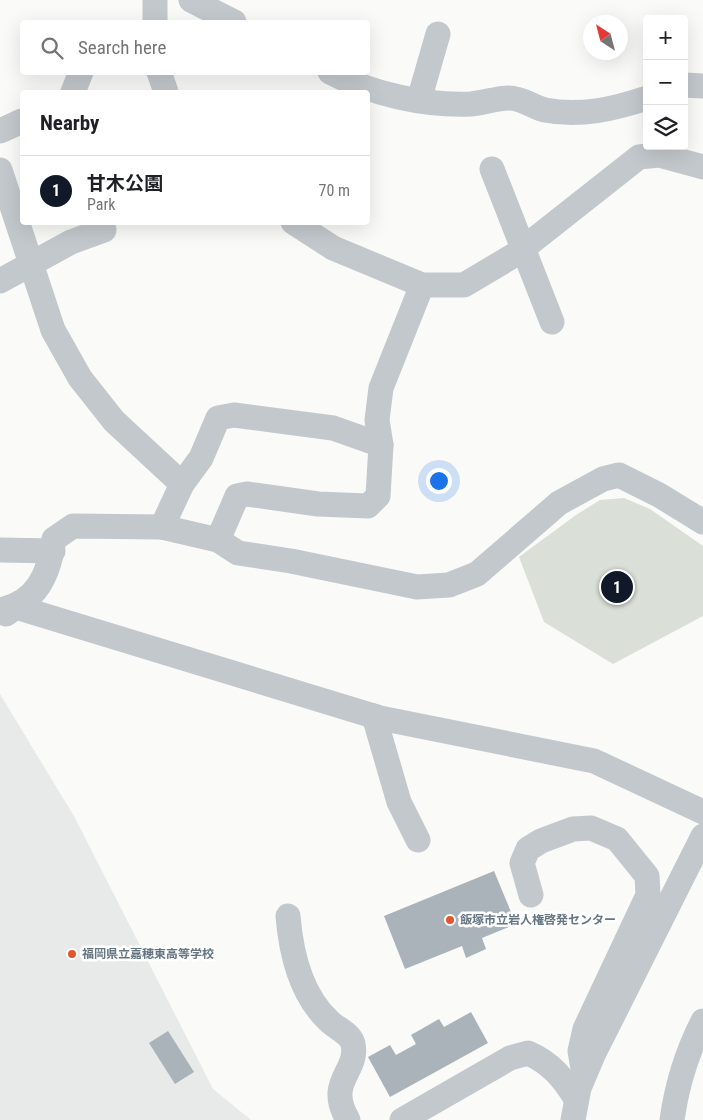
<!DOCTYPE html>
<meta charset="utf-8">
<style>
body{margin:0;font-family:"Roboto Condensed","Noto Sans JP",sans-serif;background:#f2f2f2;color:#202124}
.controls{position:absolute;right:15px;top:15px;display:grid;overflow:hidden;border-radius:5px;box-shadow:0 5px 20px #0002}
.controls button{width:45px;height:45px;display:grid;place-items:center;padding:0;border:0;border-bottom:1px solid #e0e0e0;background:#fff;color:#202124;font:25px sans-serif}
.compass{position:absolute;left:583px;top:15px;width:45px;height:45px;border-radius:50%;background:#fff;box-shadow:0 5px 20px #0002;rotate:324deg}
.you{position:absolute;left:438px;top:480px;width:18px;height:18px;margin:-12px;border:4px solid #fff;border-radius:50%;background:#1a73e8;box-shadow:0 0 0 8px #1a73e833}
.badge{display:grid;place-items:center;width:32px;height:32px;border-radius:50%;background:#111827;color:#fff;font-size:16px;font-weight:700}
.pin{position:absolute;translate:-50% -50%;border:2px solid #fff;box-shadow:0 1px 5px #0006}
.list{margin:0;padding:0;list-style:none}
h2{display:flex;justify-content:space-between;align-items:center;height:65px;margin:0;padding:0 20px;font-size:21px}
h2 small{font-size:16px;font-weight:400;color:#757577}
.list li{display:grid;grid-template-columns:32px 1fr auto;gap:15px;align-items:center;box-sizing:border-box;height:70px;padding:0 20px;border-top:1px solid #e0e0e0}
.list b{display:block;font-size:19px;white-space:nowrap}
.list p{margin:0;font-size:16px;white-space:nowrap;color:#757577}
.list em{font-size:16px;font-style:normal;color:#757577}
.icon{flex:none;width:28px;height:28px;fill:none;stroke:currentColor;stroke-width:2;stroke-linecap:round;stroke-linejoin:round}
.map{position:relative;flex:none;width:703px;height:1120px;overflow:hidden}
.search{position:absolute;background:#fff;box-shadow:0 5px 20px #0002;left:20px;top:20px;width:350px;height:55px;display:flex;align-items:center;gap:12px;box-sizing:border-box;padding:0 18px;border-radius:5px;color:#757577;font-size:19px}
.panel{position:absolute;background:#fff;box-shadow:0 5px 20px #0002;left:20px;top:90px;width:350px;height:135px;border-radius:5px}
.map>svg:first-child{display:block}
.built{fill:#e8e9e9}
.green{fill:#dadfd7}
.building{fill:#aab3b9}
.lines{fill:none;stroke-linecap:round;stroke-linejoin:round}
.minor{stroke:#c3c8cc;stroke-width:25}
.poi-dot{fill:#e4572e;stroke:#fff;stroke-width:2}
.labels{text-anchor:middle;stroke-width:5;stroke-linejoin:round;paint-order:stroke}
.poi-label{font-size:12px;font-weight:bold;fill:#657683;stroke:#fff;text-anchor:start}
</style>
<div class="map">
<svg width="703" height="1120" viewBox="0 0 703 1120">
<rect width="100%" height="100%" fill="#fafaf8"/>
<path class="built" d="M 0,694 L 75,818 L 213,1089 L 251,1120 L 0,1120 Z"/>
<path class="green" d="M 624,498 L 650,509 L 703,546 L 703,616 L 613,664 L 544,622 L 519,557 L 576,515 L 600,500 Z"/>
<g class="building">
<path d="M 494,871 L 516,924 L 482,938 L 486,949 L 466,958 L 462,946 L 405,969 L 384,916 Z"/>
<path d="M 471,1012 L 488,1043 L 390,1097 L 368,1057 L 390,1045 L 396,1055 L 416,1044 L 411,1035 L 439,1019 L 444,1027 Z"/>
<path d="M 168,1031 L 194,1072 L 175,1084 L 149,1043 Z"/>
</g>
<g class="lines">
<g class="minor">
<path d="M 191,0 L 234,22"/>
<path d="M 155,22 L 155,0"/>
<path d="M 159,72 L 166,92"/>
<path d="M 330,72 C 371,94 425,106 471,104 C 484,103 496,98 509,98 C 522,98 533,107 545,110 C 580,117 614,109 647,98"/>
<path d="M 684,85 L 703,86"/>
<path d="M 73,92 L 81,72"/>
<path d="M 419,100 L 438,34"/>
<path d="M 0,131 L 22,121"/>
<path d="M 492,169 L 552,322"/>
<path d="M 0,170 L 53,330 L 80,378 L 114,421 L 182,484"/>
<path d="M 293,222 L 333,248 L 422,285 L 464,285 L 516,254 L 639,157 L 659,155 L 703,167"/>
<path d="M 0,281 L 71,242 L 104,230"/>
<path d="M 162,527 L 182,484 L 201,458 L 218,418 L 234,415 L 333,428 L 381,445 L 377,420 L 381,388 L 422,285"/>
<path d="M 218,540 L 237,496 L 247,494 L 318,504 L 368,506 L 378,496 L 381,445"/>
<path d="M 0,550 L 53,551"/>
<path d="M 0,610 C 37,603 49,574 54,539 L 73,526 L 162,527 L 218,540 L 238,553 L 291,561 L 417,587 L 449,585 L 477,574 L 559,503 L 603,479 L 619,475 L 659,495 L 703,522"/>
<path d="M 6,614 L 16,607 L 380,718 L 594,761 L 703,812"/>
<path d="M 374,716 L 399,802 L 418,840"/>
<path d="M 531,895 L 522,863 L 528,849 L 541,841 L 573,829 L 591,828 L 617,839 L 647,876 L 648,895 L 585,1029 L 580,1051 L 584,1075"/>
<path d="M 288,916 C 291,953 301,995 329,1021 C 337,1029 350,1033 353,1044 C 359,1072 325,1081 348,1120"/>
<path d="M 402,1120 L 510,1058 L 528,1053 C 551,1063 564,1079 576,1099"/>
<path d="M 573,1120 L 579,1088 L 593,1055 L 703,836"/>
<path d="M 672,1120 C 677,1084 686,1054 703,1021"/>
</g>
</g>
<g class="poi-dot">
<circle cx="450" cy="920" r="5"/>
<circle cx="72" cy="954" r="5"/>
</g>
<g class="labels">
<g class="poi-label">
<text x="460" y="924">飯塚市立岩人権啓発センター</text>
<text x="82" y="958">福岡県立嘉穂東高等学校</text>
</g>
</g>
</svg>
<div class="controls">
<button>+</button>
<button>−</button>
<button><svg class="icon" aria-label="layers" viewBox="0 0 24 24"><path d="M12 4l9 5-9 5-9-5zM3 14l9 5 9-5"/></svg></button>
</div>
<svg class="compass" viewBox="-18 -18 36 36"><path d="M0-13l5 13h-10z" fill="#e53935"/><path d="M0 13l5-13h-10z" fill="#757577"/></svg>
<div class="you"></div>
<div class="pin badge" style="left:617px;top:587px">1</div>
<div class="search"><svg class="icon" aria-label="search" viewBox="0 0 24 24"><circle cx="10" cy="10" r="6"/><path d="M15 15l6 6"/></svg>Search here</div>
<section class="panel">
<h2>Nearby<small></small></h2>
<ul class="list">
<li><span class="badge">1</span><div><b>甘木公園</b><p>Park</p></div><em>70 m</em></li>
</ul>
</section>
</div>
